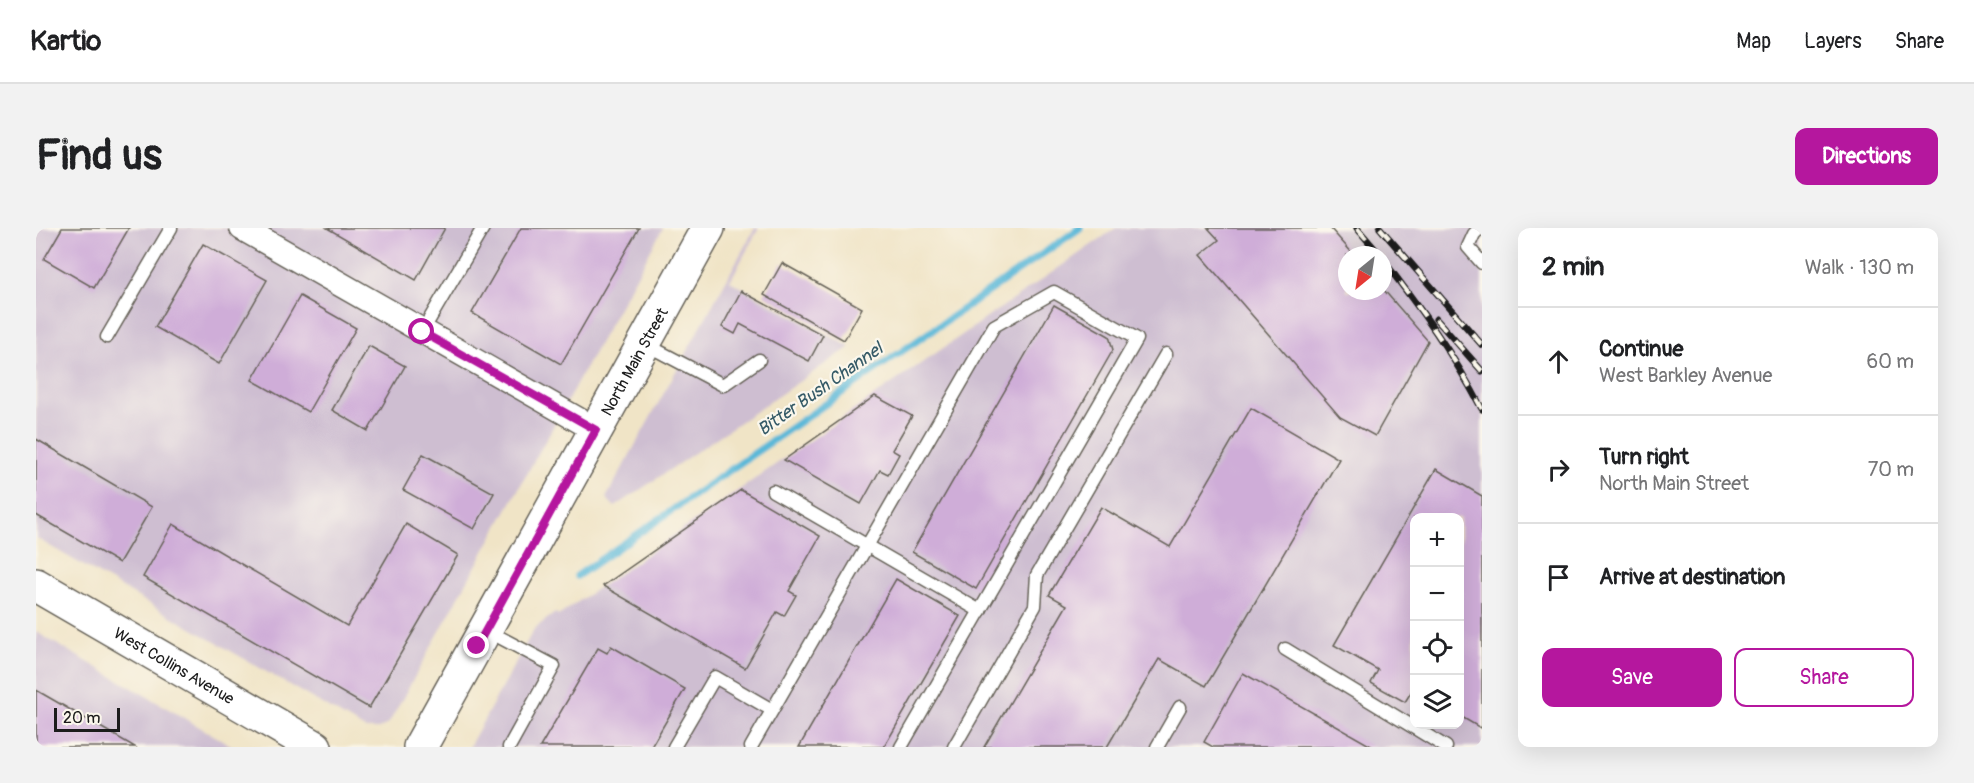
<!DOCTYPE html>
<meta charset="utf-8">
<style>
body{margin:0;font-family:Pangolin,sans-serif;background:#f2f2f2;color:#202124}
.controls{position:absolute;right:18px;bottom:18px;display:grid;overflow:hidden;border-radius:12px;box-shadow:0 6px 24px #0002}
.controls button{width:54px;height:54px;display:grid;place-items:center;padding:0;border:0;border-bottom:2px solid #e0e0e0;background:#fff;color:#202124;font:30px sans-serif}
.compass{position:absolute;left:1302px;top:18px;width:54px;height:54px;border-radius:50%;background:#fff;box-shadow:0 6px 24px #0002;rotate:210deg}
.scale{position:absolute;left:18px;bottom:15px;width:66px;box-sizing:border-box;padding-left:6px;border:3px solid #1c1c1c;border-top:0;font-size:16px;line-height:21px;white-space:nowrap;color:#1c1c1c;-webkit-text-stroke:4px #fbf7ec;paint-order:stroke}
.stop{position:absolute;width:18px;height:18px;margin:-14px;border:4px solid #b5179e;border-radius:50%;background:#fff}
.stop.end{background:#b5179e;border-color:#fff;box-shadow:0 2px 6px #0008}
.list{margin:0;padding:0;list-style:none}
h2{display:flex;justify-content:space-between;align-items:center;height:78px;margin:0;padding:0 24px;font-size:26px}
h2 small{font-size:20px;font-weight:400;color:#757577}
.list li{display:grid;grid-template-columns:39px 1fr auto;gap:18px;align-items:center;box-sizing:border-box;height:108px;padding:0 24px;border-top:2px solid #e0e0e0}
.list b{display:block;font-size:22px;white-space:nowrap}
.list p{margin:0;font-size:20px;white-space:nowrap;color:#757577}
.list em{font-size:20px;font-style:normal;color:#757577}
.actions{display:flex;gap:12px;padding:18px 24px}
.actions a{flex:1;padding:14px 0;border:2px solid #b5179e;border-radius:12px;text-align:center;font-size:21px;color:#b5179e}
.actions .main{background:#b5179e;color:#fff}
.icon{flex:none;width:33px;height:33px;fill:none;stroke:currentColor;stroke-width:2;stroke-linecap:round;stroke-linejoin:round}
.map{position:relative;flex:none;width:1446px;height:519px;overflow:hidden;border-radius:12px}
header{display:flex;align-items:center;gap:36px;box-sizing:border-box;height:84px;padding:0 30px;background:#fff;border-bottom:2px solid #e0e0e0}
header strong{font-size:28px}
nav{display:flex;gap:33px;margin-inline-start:auto;font-size:21px}
.intro{display:flex;align-items:center;justify-content:space-between;box-sizing:border-box;height:144px;padding:0 36px}
h1{margin:0;font-size:42px}
.button{padding:15px 27px;border-radius:12px;background:#b5179e;color:#fff;font-size:21px;font-weight:700}
main{display:flex;gap:36px;padding:0 36px}
aside{flex:1;background:#fff;border-radius:12px;box-shadow:0 6px 24px #0002}
.map>svg:first-child{display:block}
.industrial{fill:#cebed1;fill-rule:evenodd}
.lines{fill:none;stroke-linecap:round;stroke-linejoin:round}
.stream{stroke:#5ab8d8;stroke-width:7}
.building{fill:#cfadd8}
.lane-casing{stroke:#666258;stroke-width:15}
.street-casing{stroke:#666258;stroke-width:27}
.secondary-casing{stroke:#666258;stroke-width:36}
.lane{stroke:#fff;stroke-width:12}
.street{stroke:#fff;stroke-width:24}
.secondary{stroke:#fff;stroke-width:33}
.rail-casing{stroke:#1c1c1c;stroke-width:7}
.rail{stroke:#fbf7ec;stroke-width:4.5;stroke-dasharray:14;stroke-linecap:butt}
.route{stroke:#b5179e;stroke-width:8}
.labels{text-anchor:middle;stroke-width:4.5;stroke-linejoin:round;paint-order:stroke}
.street-label{font-size:16px;fill:#1c1c1c;stroke:#fbf7ec}
.water-label{font-size:18px;font-style:italic;fill:#355a67;stroke:#fbf7ec}
</style>
<header>
<strong>Kartio</strong>
<nav><a>Map</a><a>Layers</a><a>Share</a></nav>
</header>
<div class="intro"><h1>Find us</h1><a class="button">Directions</a></div>
<main>
<div class="map">
<svg width="1446" height="519" viewBox="0 0 1446 519">
<rect width="100%" height="100%" fill="#fbf7ec"/>
<filter id="ink" filterUnits="userSpaceOnUse"><feTurbulence type="fractalNoise" baseFrequency=".0167" numOctaves="2"/><feDisplacementMap in="SourceGraphic" scale="12" xChannelSelector="R" yChannelSelector="G"/><feConvolveMatrix kernelMatrix="1 2 1 2 8 2 1 2 1" color-interpolation-filters="sRGB"/></filter>
<filter id="wash" filterUnits="userSpaceOnUse"><feTurbulence type="fractalNoise" baseFrequency=".008" numOctaves="4" result="noise"/><feDisplacementMap in="SourceGraphic" scale="24" xChannelSelector="R" yChannelSelector="G"/><feGaussianBlur stdDeviation="1.35" result="paint"/><feColorMatrix in="noise" values="0 0 0 0 0 0 0 0 0 0 0 0 0 0 0 0 0 1.4 0 .05"/><feComposite in="paint" operator="in"/></filter>
<g filter="url(#wash)">
<rect width="100%" height="100%" fill="#f0e4c6"/>
<g class="industrial">
<path d="M 0,0 L 627,0 L 353,495 L 343,501 L 329,501 L 0,310 Z"/>
<path d="M 719,0 L 723,0 L 694,53 L 814,119 L 579,279 L 570,270 Z"/>
<path d="M 1080,0 L 1446,0 L 1446,519 L 433,519 L 498,401 L 519,385 L 523,387 ZM 1311,27 L 1347,27 L 1347,63 L 1311,63 ZM 1378,290 L 1424,290 L 1424,496 L 1378,496 Z"/>
<path d="M 0,404 L 198,519 L 0,519 Z"/>
</g>
<g class="lines">
<path class="stream" d="M 541,348 L 1044,0"/>
</g>
<g id="blocks">
<g class="building">
<path d="M 26,0 L 93,0 L 58,60 L 8,31 Z"/>
<path d="M 291,0 L 409,0 L 380,52 Z"/>
<path d="M 485,0 L 603,0 L 525,136 L 436,85 Z"/>
<path d="M 1172,0 L 1294,0 L 1318,27 L 1311,27 L 1311,63 L 1347,63 L 1347,61 L 1392,113 L 1339,208 L 1304,189 L 1164,27 L 1183,12 Z"/>
<path d="M 167,16 L 231,52 L 183,136 L 119,99 Z"/>
<path d="M 746,35 L 826,80 L 808,112 L 728,67 Z"/>
<path d="M 705,63 L 787,107 L 773,133 L 704,96 L 699,106 L 686,99 Z"/>
<path d="M 264,68 L 320,100 L 272,184 L 216,152 Z"/>
<path d="M 1018,77 L 1073,108 L 1077,122 L 940,361 L 876,324 Z"/>
<path d="M 333,118 L 369,138 L 332,203 L 296,182 Z"/>
<path d="M 839,168 L 876,188 L 856,222 L 863,226 L 852,246 L 844,242 L 825,276 L 748,232 Z"/>
<path d="M 1215,180 L 1303,231 L 1170,458 L 1123,431 L 1071,519 L 948,519 L 1031,377 L 1013,367 L 1065,279 L 1134,319 Z"/>
<path d="M 0,211 L 116,279 L 83,335 L 0,287 Z"/>
<path d="M 387,226 L 458,265 L 438,301 L 367,262 Z"/>
<path d="M 1400,241 L 1446,268 L 1446,501 L 1424,488 L 1424,290 L 1378,290 L 1378,462 L 1377,461 L 1369,474 L 1335,455 L 1342,442 L 1298,417 Z"/>
<path d="M 705,262 L 784,308 L 753,363 L 760,367 L 748,388 L 741,384 L 709,440 L 567,358 Z"/>
<path d="M 137,296 L 311,398 L 370,296 L 422,327 L 333,480 L 107,349 Z"/>
<path d="M 860,351 L 924,388 L 848,519 L 763,519 Z"/>
<path d="M 575,418 L 649,461 L 615,519 L 504,519 L 562,420 L 571,425 Z"/>
<path d="M 1207,445 L 1337,519 L 1177,519 L 1168,514 Z"/>
<path d="M 0,462 L 99,519 L 0,519 Z"/>
</g>
</g>
</g>
<g filter="url(#ink)">
<use href="#blocks" fill-opacity="0" stroke="#666258" stroke-width="1.5"/>
<g class="lines">
<g class="lane-casing">
<g id="lane">
<path d="M 1444,0 L 1438,6 L 1432,19 L 1446,35"/>
<path d="M 386,104 L 447,0"/>
<path d="M 71,109 L 135,0"/>
<path d="M 609,116 L 687,157 L 723,132"/>
<path d="M 737,263 L 944,383"/>
<path d="M 450,402 L 518,438 L 473,519"/>
<path d="M 1249,421 L 1410,519"/>
<path d="M 638,519 L 679,449 L 736,482"/>
<path d="M 715,519 L 958,98 L 1018,64 L 1101,111 L 865,519"/>
<path d="M 918,519 L 999,378 L 1001,347 L 1130,126"/>
<path d="M 1121,519 L 1144,479"/>
</g>
</g>
<g class="street-casing">
<path id="street" d="M 206,0 L 560,202"/>
</g>
<g class="secondary-casing">
<g id="secondary">
<path id="s1" d="M 0,357 L 279,519"/>
<path id="s2" d="M 384,519 L 672,0"/>
</g>
</g>
<use href="#lane" class="lane"/>
<use href="#street" class="street"/>
<use href="#secondary" class="secondary"/>
<g class="rail-casing">
<g id="rail">
<path d="M 1321,0 L 1344,27"/>
<path d="M 1344,0 L 1446,117"/>
<path d="M 1347,32 C 1384,80 1418,127 1446,181"/>
<path d="M 1400,91 L 1446,143"/>
</g>
</g>
<use href="#rail" class="rail"/>
</g>
</g>
<g class="lines" filter="url(#ink)">
<path class="route" d="M 386,104 L 560,202 L 441,418"/>
</g>
<g class="labels">
<g class="street-label">
<text dy="6" stroke="none"><textPath href="#s2" startOffset="441">North Main Street</textPath></text>
<text dy="6" stroke="none"><textPath href="#s1" startOffset="160">West Collins Avenue</textPath></text>
</g>
<g class="water-label">
<text transform="translate(784 161) rotate(-35)" y="6">Bitter Bush Channel</text>
</g>
</g>
</svg>
<div class="controls">
<button>+</button>
<button>−</button>
<button><svg class="icon" aria-label="locate" viewBox="0 0 24 24"><circle cx="12" cy="12" r="6"/><path d="M12 2v4M12 18v4M2 12h4M18 12h4"/></svg></button>
<button><svg class="icon" aria-label="layers" viewBox="0 0 24 24"><path d="M12 4l9 5-9 5-9-5zM3 14l9 5 9-5"/></svg></button>
</div>
<svg class="compass" viewBox="-18 -18 36 36"><path d="M0-13l5 13h-10z" fill="#e53935"/><path d="M0 13l5-13h-10z" fill="#757577"/></svg>
<div class="scale">20 m</div>
<div class="stop" style="left:386px;top:104px"></div>
<div class="stop end" style="left:441px;top:418px"></div>
</div>
<aside>
<h2>2 min<small>Walk · 130 m</small></h2>
<ul class="list">
<li><svg class="icon" aria-label="ahead" viewBox="0 0 24 24"><path d="M12 20V5M6 11l6-6 6 6"/></svg><div><b>Continue</b><p>West Barkley Avenue</p></div><em>60 m</em></li>
<li><svg class="icon" aria-label="right" viewBox="0 0 24 24"><path d="M7 20v-9h11M14 6l5 5-5 5"/></svg><div><b>Turn right</b><p>North Main Street</p></div><em>70 m</em></li>
<li><svg class="icon" aria-label="arrive" viewBox="0 0 24 24"><path d="M6 21V4h12l-3 4 3 4H6"/></svg><div><b>Arrive at destination</b></div></li>
</ul>
<div class="actions"><a class="main">Save</a><a>Share</a></div>
</aside>
</main>
